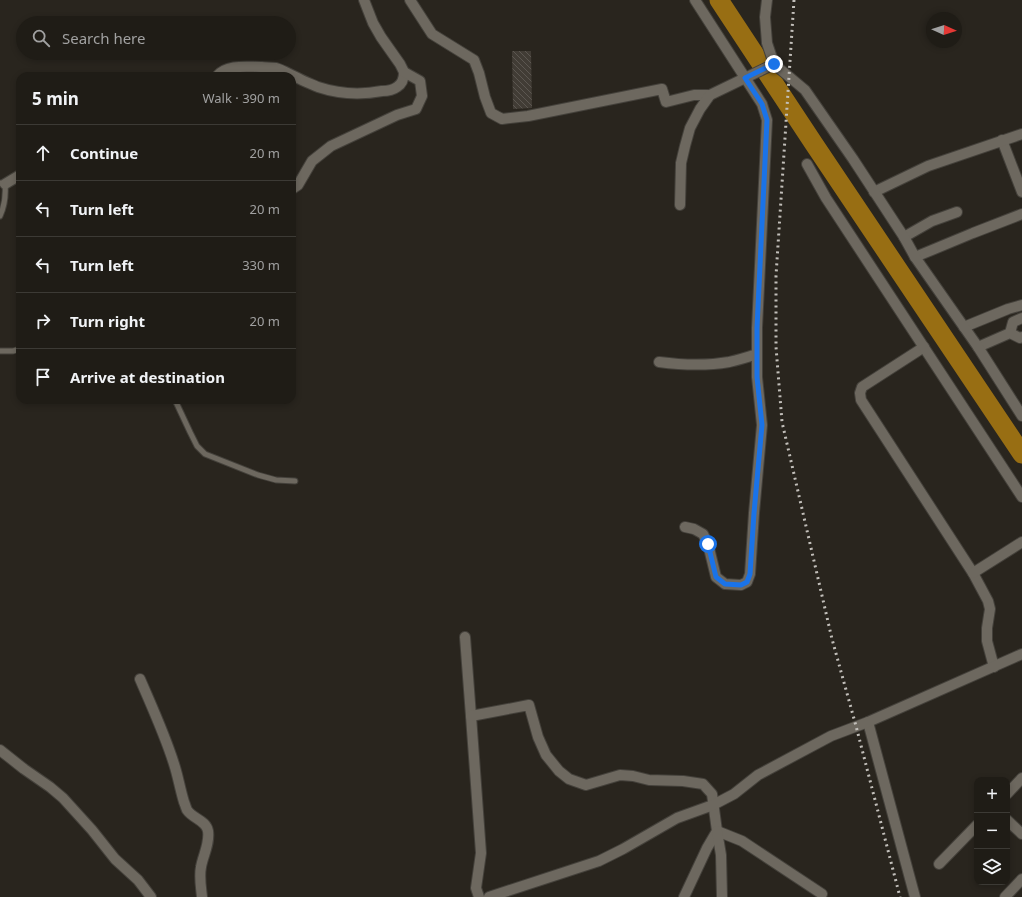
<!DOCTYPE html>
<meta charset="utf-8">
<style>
body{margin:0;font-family:"Noto Sans",sans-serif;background:#2c2923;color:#f1f3f6}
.controls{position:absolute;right:12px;bottom:12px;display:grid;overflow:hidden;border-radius:8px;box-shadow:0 2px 6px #0003}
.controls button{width:36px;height:36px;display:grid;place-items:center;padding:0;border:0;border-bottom:1px solid #3c3a35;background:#1f1c16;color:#f1f3f6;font:20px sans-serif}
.compass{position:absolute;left:926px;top:12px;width:36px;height:36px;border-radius:50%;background:#1f1c16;box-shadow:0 2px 6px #0003;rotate:93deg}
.stop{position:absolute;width:12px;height:12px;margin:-9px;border:3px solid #1a73e8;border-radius:50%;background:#fff}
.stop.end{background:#1a73e8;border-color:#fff;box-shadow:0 1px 4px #0008}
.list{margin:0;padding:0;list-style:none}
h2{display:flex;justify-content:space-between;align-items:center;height:52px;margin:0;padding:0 16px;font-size:17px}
h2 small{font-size:13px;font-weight:400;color:#a1a1a1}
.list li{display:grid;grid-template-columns:26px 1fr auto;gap:12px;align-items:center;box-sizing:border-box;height:56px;padding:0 16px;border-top:1px solid #3c3a35}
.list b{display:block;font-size:15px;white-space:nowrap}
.list em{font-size:13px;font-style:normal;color:#a1a1a1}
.icon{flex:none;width:22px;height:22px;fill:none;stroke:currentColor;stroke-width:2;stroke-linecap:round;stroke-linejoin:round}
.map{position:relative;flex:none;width:1022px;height:897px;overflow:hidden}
.search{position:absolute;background:#1f1c16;box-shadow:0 2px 6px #0003;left:16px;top:16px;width:280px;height:44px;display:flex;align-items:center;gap:10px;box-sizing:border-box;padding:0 14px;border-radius:22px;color:#a1a1a1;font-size:15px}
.panel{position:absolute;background:#1f1c16;box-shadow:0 2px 6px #0003;left:16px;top:72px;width:280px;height:332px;border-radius:12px}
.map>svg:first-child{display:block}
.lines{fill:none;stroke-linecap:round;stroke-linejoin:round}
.river{stroke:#986e13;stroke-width:19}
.building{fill:url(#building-back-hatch)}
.service-casing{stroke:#44413b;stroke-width:7}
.minor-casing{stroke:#44413b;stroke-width:12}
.tertiary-casing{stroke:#44413b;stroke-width:12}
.service{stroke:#6d685f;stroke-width:5}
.minor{stroke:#6d685f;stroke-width:10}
.tertiary{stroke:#6d685f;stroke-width:10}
.rail{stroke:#c2bfba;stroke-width:3;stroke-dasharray:2 4;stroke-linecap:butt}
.route{stroke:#1a73e8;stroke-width:5}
</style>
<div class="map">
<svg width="1022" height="897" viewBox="0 0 1022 897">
<defs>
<pattern id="building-back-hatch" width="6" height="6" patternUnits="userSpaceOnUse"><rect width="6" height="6" fill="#413c35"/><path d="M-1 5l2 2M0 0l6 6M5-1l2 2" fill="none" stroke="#5c5751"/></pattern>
</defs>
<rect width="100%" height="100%" fill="#29251e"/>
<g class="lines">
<path class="river" d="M 719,0 L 814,144 L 1022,454"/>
</g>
<path class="building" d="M 512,51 L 531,51 L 532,108 L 513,109 Z"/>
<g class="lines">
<g class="service-casing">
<g id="service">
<path d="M 0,183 L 5,184 C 6,196 5,205 0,216"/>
<path d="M 0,351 L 13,351 L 20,349"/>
<path d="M 175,400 L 190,432 L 197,446 L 205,454 L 258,475 L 276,480 L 295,481"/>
</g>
</g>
<g class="minor-casing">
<g id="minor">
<path d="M 410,0 L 432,34 L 474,60 L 479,73 L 485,97 L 491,113 L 502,119 L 528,116 L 662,89 L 666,102 L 694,95 L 710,95"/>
<path d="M 217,76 C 227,64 247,67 261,67 C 266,68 271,67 276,68 C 283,70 289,74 296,77 C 303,81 311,84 318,87 C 339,94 361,95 382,91 C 387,91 393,90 397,87 C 402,84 404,78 404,72"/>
<path d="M 1002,140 L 1022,192"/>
<path d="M 5,184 L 20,175"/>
<path d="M 292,189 L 298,185 L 312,161 L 331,146 L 397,115 L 416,109 L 422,96 L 420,81 L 404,72 L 400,64 L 381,37 L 373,23 L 364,0"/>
<path d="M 874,192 L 928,166 L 1022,134"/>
<path d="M 680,205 L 681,163 L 685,146 L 690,128 L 700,109 L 710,95 L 774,64"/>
<path d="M 904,237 L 932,221 L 957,212"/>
<path d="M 915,257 L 973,233 L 1022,214"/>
<path d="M 964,327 L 1008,309 L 1022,305"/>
<path d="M 1010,333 L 1013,322 L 1022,318"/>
<path d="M 924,347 L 862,387 L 860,393 L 861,400 L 973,573 L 988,601 L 990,609 L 987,628 L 987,641 L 994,667"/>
<path d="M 978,347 L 1010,333 L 1020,338 L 1022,337"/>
<path d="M 659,362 C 682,365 706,366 729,362 C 738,360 748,357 757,354"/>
<path d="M 685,527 L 694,529 L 703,534 L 708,544 L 716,577 L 725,584 L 741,585 L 747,582 L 750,574 L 754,513 L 762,425 L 757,377 L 757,328 L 767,120 L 762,104 L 695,0"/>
<path d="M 973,573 L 1022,542"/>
<path d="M 465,637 L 471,716 L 481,853 L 476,888 L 479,897"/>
<path d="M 140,679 C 152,707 165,735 174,764 C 178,776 180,789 184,802 C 185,804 186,808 187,810 C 193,819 206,820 208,831 C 210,844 203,855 201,867 C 199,877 201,887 202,897"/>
<path d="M 471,716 L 529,705 L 538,737 L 546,755 L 559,771 L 569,779 L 586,785 L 620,775 L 633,776 L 649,780 L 683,781 L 703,784 L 712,794 L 717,831 L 707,848 L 684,897"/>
<path d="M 0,750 L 24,769 L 50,787 L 63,798 L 92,830 L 115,859 L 138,880 L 151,897"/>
<path d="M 1007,794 L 1022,778"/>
<path d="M 1007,820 L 1022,834"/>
<path d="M 717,831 L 742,841 L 822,894"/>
<path d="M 717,831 L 721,855 L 722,897"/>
<path d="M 939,864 L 977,825"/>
<path d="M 1005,897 L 1022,879"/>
</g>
</g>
<g class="tertiary-casing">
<g id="tertiary">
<path d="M 767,0 L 765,17 L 767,43 L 774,64 L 805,90 L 853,159 L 904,237 L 915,257 L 978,347 L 1022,416"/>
<path d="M 807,164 L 826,198 L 1022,497"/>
<path d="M 868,722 L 915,897"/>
<path d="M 489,897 L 599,861 L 623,849 L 677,818 L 713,805 L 734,794 L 758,775 L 831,736 L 868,722 L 1022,654"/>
</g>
</g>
<use href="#service" class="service"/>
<use href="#minor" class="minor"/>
<use href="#tertiary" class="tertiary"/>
<path class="rail" d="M 794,0 L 776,276 L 776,347 L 782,422 L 832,639 L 856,726 L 900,897"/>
</g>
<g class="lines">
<path class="route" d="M 708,544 L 716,577 L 725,584 L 741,585 L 747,582 L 750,574 L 754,513 L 762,425 L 757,377 L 757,328 L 767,120 L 762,104 L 745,78 L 774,64"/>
</g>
</svg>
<div class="controls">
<button>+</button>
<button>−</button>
<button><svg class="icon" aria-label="layers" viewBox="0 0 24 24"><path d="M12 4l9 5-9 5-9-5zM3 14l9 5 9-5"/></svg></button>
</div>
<svg class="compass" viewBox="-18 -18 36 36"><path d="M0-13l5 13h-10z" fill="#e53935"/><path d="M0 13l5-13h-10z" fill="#a1a1a1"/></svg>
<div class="stop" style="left:708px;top:544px"></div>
<div class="stop end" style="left:774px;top:64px"></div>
<div class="search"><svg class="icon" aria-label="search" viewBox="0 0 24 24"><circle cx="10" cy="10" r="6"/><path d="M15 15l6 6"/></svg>Search here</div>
<section class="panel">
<h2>5 min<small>Walk · 390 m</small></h2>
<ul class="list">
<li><svg class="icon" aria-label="ahead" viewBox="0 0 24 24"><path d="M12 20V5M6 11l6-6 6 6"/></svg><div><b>Continue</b></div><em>20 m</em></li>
<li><svg class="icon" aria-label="left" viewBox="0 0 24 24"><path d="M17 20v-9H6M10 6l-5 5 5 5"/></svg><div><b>Turn left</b></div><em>20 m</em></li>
<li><svg class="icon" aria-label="left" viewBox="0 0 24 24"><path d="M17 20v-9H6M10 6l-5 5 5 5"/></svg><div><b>Turn left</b></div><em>330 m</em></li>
<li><svg class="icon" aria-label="right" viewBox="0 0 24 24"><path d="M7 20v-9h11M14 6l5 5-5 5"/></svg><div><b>Turn right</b></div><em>20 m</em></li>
<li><svg class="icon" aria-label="arrive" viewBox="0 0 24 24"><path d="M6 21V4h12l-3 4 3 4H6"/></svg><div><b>Arrive at destination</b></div></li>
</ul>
</section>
</div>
